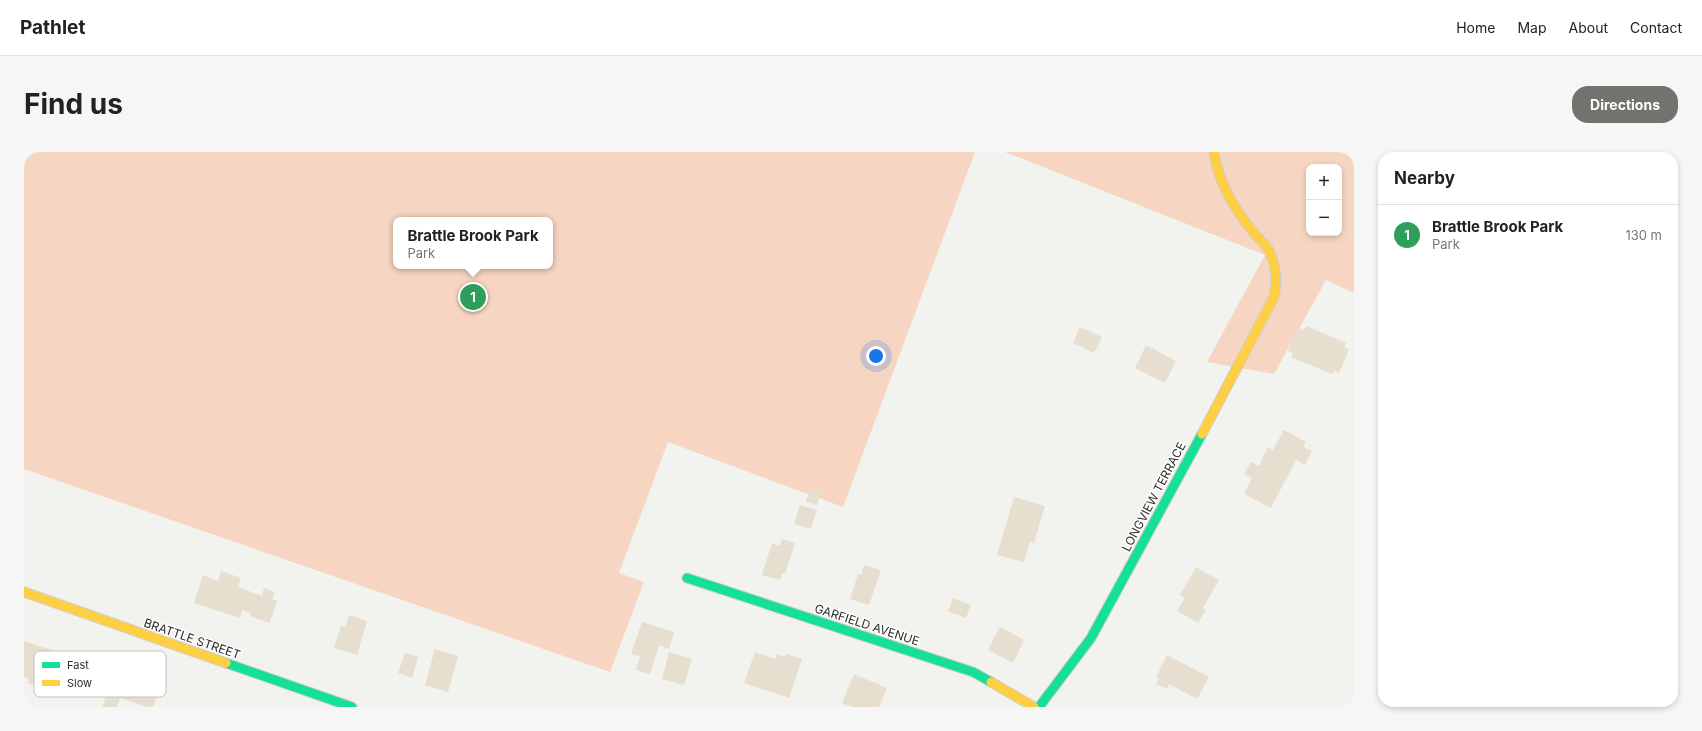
<!DOCTYPE html>
<meta charset="utf-8">
<style>
body{margin:0;font-family:Inter,sans-serif;background:#f6f6f6;color:#222}
.controls{position:absolute;right:12px;top:12px;display:grid;overflow:hidden;border-radius:8px;box-shadow:0 2px 6px #0003}
.controls button{width:36px;height:36px;display:grid;place-items:center;padding:0;border:0;border-bottom:1px solid #e0e0e0;background:#fff;color:#222;font:20px sans-serif}
.you{position:absolute;left:852px;top:204px;width:14px;height:14px;margin:-10px;border:3px solid #fff;border-radius:50%;background:#1a73e8;box-shadow:0 0 0 6px #1a73e833}
.badge{display:grid;place-items:center;width:26px;height:26px;border-radius:50%;background:#72736f;color:#fff;font-size:13px;font-weight:700}
.pin{position:absolute;translate:-50% -50%;border:2px solid #fff;box-shadow:0 1px 4px #0006}
.popup{position:absolute;left:369px;top:65px;width:160px;height:52px;box-sizing:border-box;display:grid;place-content:center;border-radius:8px;background:#fff;filter:drop-shadow(0 1px 3px #0005);font-size:13px;white-space:nowrap;color:#767676}
.popup b{font-size:15px;color:#222}
.popup::after{content:'';position:absolute;left:50%;top:100%;margin-left:-8px;border:8px solid transparent;border-top-color:#fff}
.list{margin:0;padding:0;list-style:none}
h2{display:flex;justify-content:space-between;align-items:center;height:52px;margin:0;padding:0 16px;font-size:17px}
h2 small{font-size:13px;font-weight:400;color:#767676}
.list li{display:grid;grid-template-columns:26px 1fr auto;gap:12px;align-items:center;box-sizing:border-box;height:60px;padding:0 16px;border-top:1px solid #e0e0e0}
.list b{display:block;font-size:15px;white-space:nowrap}
.list p{margin:0;font-size:13px;white-space:nowrap;color:#767676}
.list em{font-size:13px;font-style:normal;color:#767676}
.map{position:relative;flex:none;width:1330px;height:555px;overflow:hidden;border-radius:16px}
header{display:flex;align-items:center;gap:24px;box-sizing:border-box;height:56px;padding:0 20px;background:#fff;border-bottom:1px solid #e0e0e0}
header strong{font-size:19px}
nav{display:flex;gap:22px;margin-inline-start:auto;font-size:14px}
.intro{display:flex;align-items:center;justify-content:space-between;box-sizing:border-box;height:96px;padding:0 24px}
h1{margin:0;font-size:28px}
.button{padding:10px 18px;border-radius:16px;background:#72736f;color:#fff;font-size:14px;font-weight:700}
main{display:flex;gap:24px;padding:0 24px}
aside{flex:1;background:#fff;border-radius:16px;box-shadow:0 2px 6px #0003}
.map>svg:first-child{display:block}
.green{fill:#f6d5c2;fill-rule:evenodd}
.building{fill:#e6decf}
.lines{fill:none;stroke-linecap:round;stroke-linejoin:round}
.fast-casing{stroke:#cecfcb;stroke-width:11}
.slow-casing{stroke:#cecfcb;stroke-width:11}
.fast{stroke:#16e098;stroke-width:9}
.slow{stroke:#ffcf43;stroke-width:9}
.labels{text-anchor:middle;stroke-width:3;stroke-linejoin:round;paint-order:stroke}
.street-label{font-size:12px;fill:#2d2e2b;stroke:#fff}
.key{fill:#fff;stroke:#c0c0bf;stroke-width:1}
.key-label{font-size:11px;fill:#2d2e2b}
</style>
<header>
<strong>Pathlet</strong>
<nav><a>Home</a><a>Map</a><a>About</a><a>Contact</a></nav>
</header>
<div class="intro"><h1>Find us</h1><a class="button">Directions</a></div>
<main>
<div class="map">
<svg width="1330" height="555" viewBox="0 0 1330 555">
<rect width="100%" height="100%" fill="#f2f3ee"/>
<g class="green">
<path d="M 0,0 L 951,0 L 819,355 L 644,290 L 595,421 L 620,430 L 586,520 L 0,317 ZM 372,68 L 526,68 L 526,114 L 372,114 Z"/>
<path d="M 981,0 L 1330,0 L 1330,141 L 1302,128 L 1250,222 L 1183,210 L 1241,103 ZM 1285,15 L 1315,15 L 1315,81 L 1285,81 Z"/>
</g>
<g class="building">
<path d="M 1282,174 L 1322,191 L 1320,195 L 1325,197 L 1315,221 L 1310,219 L 1308,222 L 1267,205 L 1269,201 L 1264,199 L 1274,175 L 1280,178 Z"/>
<path d="M 1056,175 L 1078,185 L 1070,201 L 1049,191 Z"/>
<path d="M 1122,193 L 1152,209 L 1141,231 L 1111,216 Z"/>
<path d="M 1260,278 L 1282,290 L 1279,295 L 1288,299 L 1281,313 L 1272,308 L 1247,356 L 1220,342 L 1228,326 L 1220,322 L 1227,310 L 1235,314 L 1244,295 L 1249,298 Z"/>
<path d="M 786,337 L 797,339 L 793,353 L 782,350 Z"/>
<path d="M 990,345 L 1021,354 L 1010,391 L 1006,390 L 1000,410 L 973,403 Z"/>
<path d="M 776,353 L 793,358 L 787,377 L 770,372 Z"/>
<path d="M 758,387 L 771,391 L 761,422 L 758,421 L 756,428 L 738,423 L 748,391 L 756,394 Z"/>
<path d="M 840,413 L 857,418 L 845,453 L 826,447 L 834,422 L 837,423 Z"/>
<path d="M 1172,415 L 1195,428 L 1179,456 L 1182,458 L 1174,471 L 1153,459 L 1161,446 L 1156,443 Z"/>
<path d="M 197,419 L 217,426 L 214,435 L 238,444 L 240,436 L 251,440 L 248,447 L 253,449 L 246,471 L 226,464 L 227,461 L 218,458 L 216,466 L 170,451 L 179,423 L 194,429 Z"/>
<path d="M 929,446 L 947,453 L 942,466 L 924,459 Z"/>
<path d="M 325,463 L 343,469 L 333,503 L 310,496 L 317,474 L 321,475 Z"/>
<path d="M 618,470 L 650,480 L 645,497 L 635,493 L 626,522 L 612,518 L 616,504 L 607,502 Z"/>
<path d="M 976,475 L 1000,488 L 989,511 L 964,498 Z"/>
<path d="M 0,489 L 36,501 L 28,523 L 20,521 L 15,535 L 4,531 L 5,527 L 0,525 Z"/>
<path d="M 411,497 L 434,504 L 424,540 L 401,533 Z"/>
<path d="M 645,500 L 668,507 L 660,533 L 638,527 Z"/>
<path d="M 731,500 L 751,507 L 753,502 L 761,505 L 763,502 L 778,507 L 765,546 L 720,531 Z"/>
<path d="M 381,501 L 394,505 L 388,526 L 374,521 Z"/>
<path d="M 1143,503 L 1185,525 L 1173,547 L 1145,532 L 1143,537 L 1132,532 L 1135,526 L 1132,525 Z"/>
<path d="M 85,518 L 136,536 L 129,555 L 123,555 L 96,546 L 93,555 L 78,555 L 83,541 L 78,540 Z"/>
<path d="M 830,522 L 863,536 L 855,555 L 828,555 L 818,551 Z"/>
</g>
<g class="lines">
<g class="fast-casing">
<g id="fast">
<path d="M 663,426 L 949,520 L 967,530"/>
<path d="M 202,511 L 328,555"/>
<path d="M 1015,555 L 1067,486 L 1178,282"/>
</g>
</g>
<g class="slow-casing">
<g id="slow">
<path d="M 1178,282 L 1250,145 C 1253,129 1252,111 1244,97 C 1241,91 1234,87 1230,81 C 1211,58 1194,31 1190,0"/>
<path d="M 0,440 L 202,511"/>
<path d="M 967,530 L 1010,555"/>
</g>
</g>
<use href="#fast" class="fast"/>
<use href="#slow" class="slow"/>
</g>
<g class="labels">
<g class="street-label">
<text transform="translate(1130 345) rotate(-62)" y="4">LONGVIEW TERRACE</text>
<text transform="translate(843 473) rotate(18)" y="4">GARFIELD AVENUE</text>
<text transform="translate(168 487) rotate(19)" y="4">BRATTLE STREET</text>
</g>
</g>
<rect x="10" y="499" width="132" height="46" rx="6" class="key"/>
<rect x="18" y="510" width="18" height="6" fill="#16e098"/>
<rect x="18" y="528" width="18" height="6" fill="#ffcf43"/>
<g class="key-label">
<text x="43" y="517">Fast</text>
<text x="43" y="535">Slow</text>
</g>
</svg>
<div class="controls">
<button>+</button>
<button>−</button>
</div>
<div class="you"></div>
<div class="pin badge" style="left:449px;top:145px;background:#2e9e5b">1</div>
<div class="popup"><b>Brattle Brook Park</b>Park</div>
</div>
<aside>
<h2>Nearby<small></small></h2>
<ul class="list">
<li><span class="badge" style="background:#2e9e5b">1</span><div><b>Brattle Brook Park</b><p>Park</p></div><em>130 m</em></li>
</ul>
</aside>
</main>
